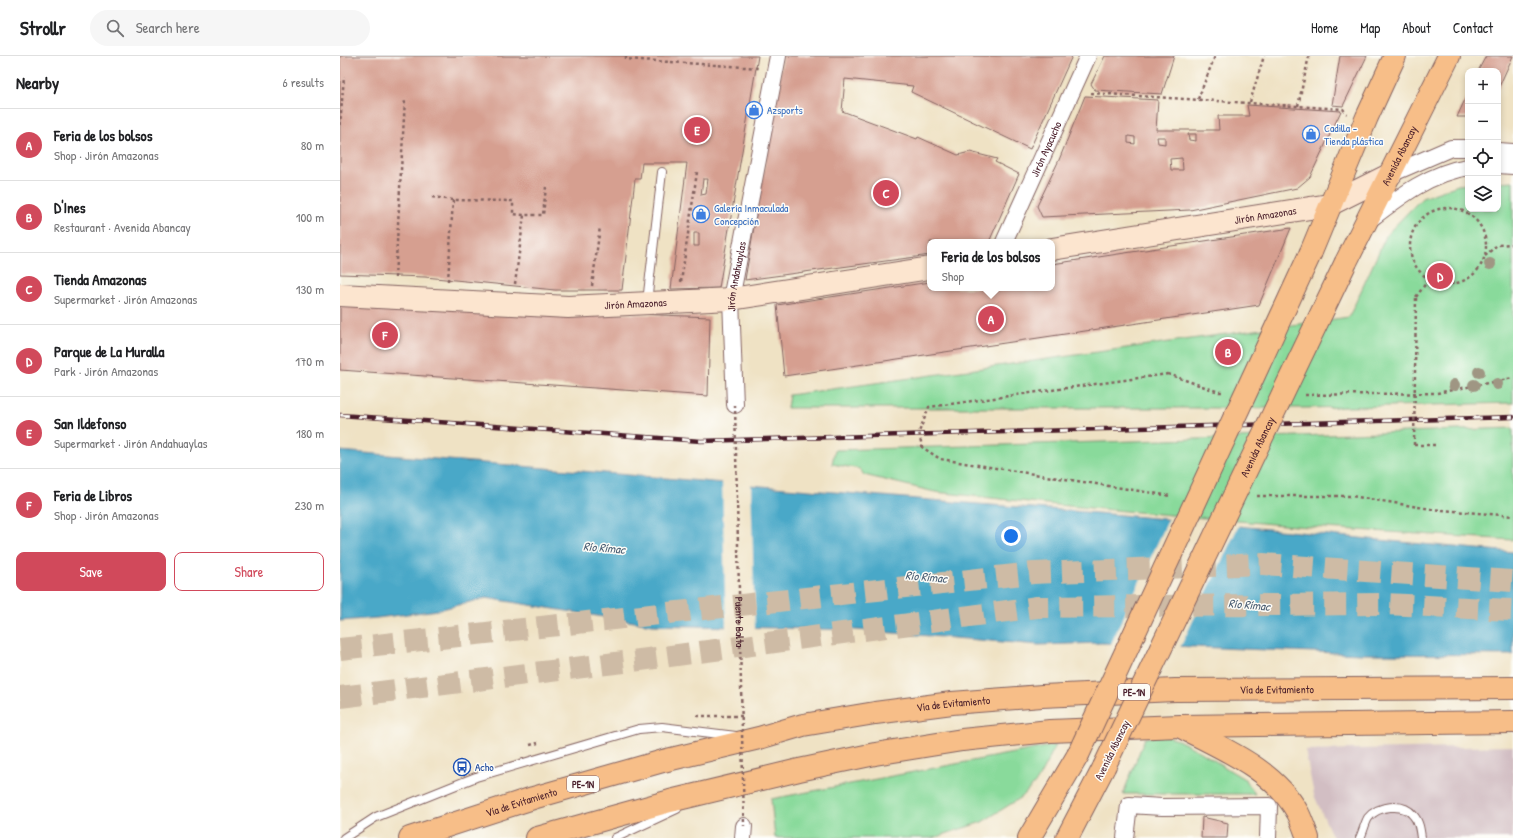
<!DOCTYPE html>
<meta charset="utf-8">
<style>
body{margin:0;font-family:"Patrick Hand",sans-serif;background:#f6f6f6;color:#202124}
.controls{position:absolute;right:12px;top:12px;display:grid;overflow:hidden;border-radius:8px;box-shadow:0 2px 6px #0003}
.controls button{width:36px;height:36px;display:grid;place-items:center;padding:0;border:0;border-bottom:1px solid #e0e0e0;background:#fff;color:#202124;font:20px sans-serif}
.you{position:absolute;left:671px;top:480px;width:14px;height:14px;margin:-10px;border:3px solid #fff;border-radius:50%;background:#1a73e8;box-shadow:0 0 0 6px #1a73e833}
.badge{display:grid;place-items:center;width:26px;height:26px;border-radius:50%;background:#d1495b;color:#fff;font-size:13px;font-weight:700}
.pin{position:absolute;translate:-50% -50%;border:2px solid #fff;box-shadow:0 1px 4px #0006}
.popup{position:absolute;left:587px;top:183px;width:128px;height:52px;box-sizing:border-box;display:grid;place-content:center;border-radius:8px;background:#fff;filter:drop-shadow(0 1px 3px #0005);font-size:13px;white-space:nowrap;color:#757577}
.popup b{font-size:15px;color:#202124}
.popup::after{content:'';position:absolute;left:50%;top:100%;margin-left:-8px;border:8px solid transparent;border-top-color:#fff}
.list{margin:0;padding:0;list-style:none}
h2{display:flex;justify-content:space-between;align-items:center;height:52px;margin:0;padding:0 16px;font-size:17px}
h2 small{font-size:13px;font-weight:400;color:#757577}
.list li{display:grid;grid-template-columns:26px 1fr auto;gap:12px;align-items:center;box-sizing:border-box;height:72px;padding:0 16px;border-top:1px solid #e0e0e0}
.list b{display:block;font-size:15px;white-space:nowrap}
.list p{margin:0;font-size:13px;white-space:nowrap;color:#757577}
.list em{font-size:13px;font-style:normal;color:#757577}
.actions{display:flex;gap:8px;padding:12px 16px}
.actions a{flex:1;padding:9px 0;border:1px solid #d1495b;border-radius:8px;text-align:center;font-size:14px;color:#d1495b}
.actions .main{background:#d1495b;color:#fff}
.icon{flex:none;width:22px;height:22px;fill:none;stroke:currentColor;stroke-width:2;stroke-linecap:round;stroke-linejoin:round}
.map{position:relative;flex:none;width:1173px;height:782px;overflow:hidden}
header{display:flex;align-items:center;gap:24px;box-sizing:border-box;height:56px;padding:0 20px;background:#fff;border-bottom:1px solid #e0e0e0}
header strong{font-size:19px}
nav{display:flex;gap:22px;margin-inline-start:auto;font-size:14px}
.search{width:280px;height:36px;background:#f6f6f6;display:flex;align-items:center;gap:10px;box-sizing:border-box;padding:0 14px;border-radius:22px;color:#757577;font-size:15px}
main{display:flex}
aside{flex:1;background:#fff}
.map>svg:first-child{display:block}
.industrial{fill:#d2bec3}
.green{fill:#89da9b;stroke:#6a7c63}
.water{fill:#49a8c8;stroke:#4a647a}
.pier{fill:#efe2c4}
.building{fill:#d69f90;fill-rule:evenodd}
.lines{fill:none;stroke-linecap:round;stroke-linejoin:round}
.highway-tunnel{stroke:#cebba5;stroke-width:22;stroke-dasharray:22 11;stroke-linecap:butt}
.lane-casing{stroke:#846361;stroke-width:10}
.street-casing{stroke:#846361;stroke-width:18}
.secondary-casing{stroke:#846361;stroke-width:24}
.primary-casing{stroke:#846361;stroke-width:24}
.highway-casing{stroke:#846361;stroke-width:24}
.path{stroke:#846361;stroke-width:2.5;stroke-dasharray:3 3;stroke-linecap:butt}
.lane{stroke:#fff;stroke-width:8}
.street{stroke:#fff;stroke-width:16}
.secondary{stroke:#fce5cf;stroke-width:22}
.primary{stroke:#f7be88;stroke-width:22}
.highway{stroke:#f7be88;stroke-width:22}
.rail-casing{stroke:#4a1f2b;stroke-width:4.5}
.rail{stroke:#fdfcf7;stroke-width:3;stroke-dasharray:9;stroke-linecap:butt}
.primary-bridge-casing{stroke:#846361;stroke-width:24;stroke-linecap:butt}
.path-bridge{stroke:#846361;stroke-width:2.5;stroke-dasharray:3 3;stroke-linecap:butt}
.primary-bridge{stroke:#f7be88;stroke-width:22}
.tree{fill:#9f9683}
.labels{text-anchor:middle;stroke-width:3;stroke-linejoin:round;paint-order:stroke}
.shield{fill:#fdfcf7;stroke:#806168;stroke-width:1}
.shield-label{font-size:10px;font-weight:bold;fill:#4a1f2b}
.shop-label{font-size:11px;fill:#366cbe;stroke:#fdfcf7;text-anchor:start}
.street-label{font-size:11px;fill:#4a1f2b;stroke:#fdfcf7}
.transit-label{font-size:11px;fill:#164399;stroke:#fdfcf7;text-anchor:start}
.water-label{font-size:12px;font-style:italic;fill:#4a5d72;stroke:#fdfcf7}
</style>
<header>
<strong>Strollr</strong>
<div class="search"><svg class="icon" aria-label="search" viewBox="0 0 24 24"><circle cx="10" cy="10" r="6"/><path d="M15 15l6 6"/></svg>Search here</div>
<nav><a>Home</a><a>Map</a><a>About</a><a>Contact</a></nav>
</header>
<main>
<aside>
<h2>Nearby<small>6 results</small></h2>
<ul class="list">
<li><span class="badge">A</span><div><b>Feria de los bolsos</b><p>Shop · Jirón Amazonas</p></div><em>80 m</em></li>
<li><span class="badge">B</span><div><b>D'Ines</b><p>Restaurant · Avenida Abancay</p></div><em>100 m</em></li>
<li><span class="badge">C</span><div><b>Tienda Amazonas</b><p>Supermarket · Jirón Amazonas</p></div><em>130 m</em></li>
<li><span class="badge">D</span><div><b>Parque de La Muralla</b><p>Park · Jirón Amazonas</p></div><em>170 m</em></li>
<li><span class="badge">E</span><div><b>San Ildefonso</b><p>Supermarket · Jirón Andahuaylas</p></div><em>180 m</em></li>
<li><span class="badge">F</span><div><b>Feria de Libros</b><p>Shop · Jirón Amazonas</p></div><em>230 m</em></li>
</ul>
<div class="actions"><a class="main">Save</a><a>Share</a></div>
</aside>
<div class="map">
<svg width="1173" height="782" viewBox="0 0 1173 782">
<rect width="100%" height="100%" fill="#fdfcf7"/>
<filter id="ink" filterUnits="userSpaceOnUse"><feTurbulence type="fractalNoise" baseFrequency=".025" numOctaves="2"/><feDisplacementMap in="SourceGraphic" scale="8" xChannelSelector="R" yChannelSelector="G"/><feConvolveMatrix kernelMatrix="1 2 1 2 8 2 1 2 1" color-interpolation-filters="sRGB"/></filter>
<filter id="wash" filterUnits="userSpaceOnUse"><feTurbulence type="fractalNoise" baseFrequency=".012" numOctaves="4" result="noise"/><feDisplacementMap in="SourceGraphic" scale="16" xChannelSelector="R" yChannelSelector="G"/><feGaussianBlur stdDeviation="0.9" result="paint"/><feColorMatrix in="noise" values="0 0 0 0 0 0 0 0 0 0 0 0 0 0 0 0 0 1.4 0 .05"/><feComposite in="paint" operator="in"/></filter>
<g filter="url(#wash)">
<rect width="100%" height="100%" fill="#efe2c4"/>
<path class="industrial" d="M 1173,690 L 1173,782 L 993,782 L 974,739 L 965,694 Z"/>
<g class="green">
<path d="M 1173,125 L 1173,347 L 966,352 L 447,352 L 449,339 L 1009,261 L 1047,178 L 1082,142 L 1118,129 L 1128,128 L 1128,153 L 1158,153 L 1158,126 Z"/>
<path d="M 1173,372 L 1173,484 L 955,470 L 717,449 L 595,436 L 524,419 L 520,413 L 492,408 L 495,394 L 959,380 Z"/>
<path d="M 822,679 L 838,684 L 861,696 L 891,715 L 906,724 L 915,738 L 783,738 L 805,682 Z"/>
<path d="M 716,689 L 697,725 L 682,741 L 642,766 L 593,782 L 435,782 L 431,743 Z"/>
</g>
<path class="water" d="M 0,395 L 650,449 C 825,460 999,482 1173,496 L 1173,599 L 1021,598 L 761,587 L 699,589 L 517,574 L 313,569 L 146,542 L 98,554 L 37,562 L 0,565 Z"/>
<g class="pier">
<path d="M 382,424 L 411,427 L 415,573 L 386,573 Z"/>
<path d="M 829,462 L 899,469 L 840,592 L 770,590 Z"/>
</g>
<g id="blocks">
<g class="building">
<path d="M 0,0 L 418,0 L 379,232 L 331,233 L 347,107 L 302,107 L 300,123 L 295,123 L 282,234 L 215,234 L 85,221 L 0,218 ZM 363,123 L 368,123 L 366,138 L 361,139 ZM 354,177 L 359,177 L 359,190 L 354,190 Z"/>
<path d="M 443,0 L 732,0 L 690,93 L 571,36 L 573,30 L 505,23 L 502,55 L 577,83 L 578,81 L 618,99 L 630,96 L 657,103 L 655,106 L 679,118 L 649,186 L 590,186 L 590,199 L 405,224 Z"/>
<path d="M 765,0 L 834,0 L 822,38 L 755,34 L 751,28 Z"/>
<path d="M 1000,0 L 1027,0 L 1003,50 L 992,49 Z"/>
<path d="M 1146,0 L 1173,0 L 1158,33 L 1158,15 L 1138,15 Z"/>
<path d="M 1128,37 L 1128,61 L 1117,61 Z"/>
<path d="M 745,40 L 818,44 L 816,74 L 879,74 L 878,60 L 909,60 L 907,49 L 1001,55 L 970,121 L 957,132 L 850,154 L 702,161 L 697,150 L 719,104 ZM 848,78 L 856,78 L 856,85 L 849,84 ZM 788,80 L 795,81 L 795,88 L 788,87 ZM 817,81 L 825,81 L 825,88 L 818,87 ZM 842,102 L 843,114 L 831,114 L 830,103 Z"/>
<path d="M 951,172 L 919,249 L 444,320 L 437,249 L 590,226 L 590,232 L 712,232 L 712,208 Z"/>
<path d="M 0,246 L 370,261 L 368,340 L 0,314 Z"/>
<path d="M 862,761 L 888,767 L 887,782 L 861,782 Z"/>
</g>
</g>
</g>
<g filter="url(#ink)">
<use href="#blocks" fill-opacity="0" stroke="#846361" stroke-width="1"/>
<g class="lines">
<g class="highway-tunnel">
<path d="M 0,593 L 693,517 L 923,508 L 1173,525"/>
<path d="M 0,641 L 300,604 L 697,551 L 1043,548 L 1173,554"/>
</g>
<g class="lane-casing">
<g id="lane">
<path d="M 307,246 L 322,116"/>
<path d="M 4,782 L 36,761 L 136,721 L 299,673 L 322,671 L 396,680"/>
<path d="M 275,782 L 337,753"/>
<path d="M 1020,782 C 1023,776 1025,767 1028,762 C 1037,750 1063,746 1073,759 C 1079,765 1080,774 1081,782"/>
</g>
</g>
<g class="street-casing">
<g id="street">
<path d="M 1158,95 L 1173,96"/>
<path d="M 1158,109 L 1173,110"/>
<path d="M 1051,118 L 1111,92 L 1128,92"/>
<path d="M 1028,165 C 1058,142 1089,117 1128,111"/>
<path id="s1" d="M 664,186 L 748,0"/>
<path id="s2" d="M 395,349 L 391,243 L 438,0"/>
<path d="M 403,782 L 404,770"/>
<path d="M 785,782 L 789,749 L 822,751 L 929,750 L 928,782"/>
</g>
</g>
<g class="secondary-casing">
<g id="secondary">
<path id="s3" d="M 712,193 L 989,149 L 1051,118"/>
<path id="s4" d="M 0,239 L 228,251 L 391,243 L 590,212"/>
</g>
</g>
<g class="primary-casing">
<g id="primary">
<path d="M 971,196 L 1027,61 L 1055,0"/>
<path id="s5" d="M 1006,206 L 1109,0"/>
<path d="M 689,782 L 738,699"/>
<path d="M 727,782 L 764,711"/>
</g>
</g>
<g class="highway-casing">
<g id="highway">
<path d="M 841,671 C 883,693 934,713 958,757 C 962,765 965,774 968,782"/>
<path id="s6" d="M 70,782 L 193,742 L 323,705 L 419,682 L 463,669 L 535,657 L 612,647 L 702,640 L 835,634 L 1173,632"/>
<path d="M 197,782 L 330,745 L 459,714 L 535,698 L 622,684 L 710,675 L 840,670 L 1173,666"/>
</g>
</g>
<g class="path">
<path d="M 286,0 L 286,3 L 419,12"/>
<path d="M 751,37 L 1003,53 L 1007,58"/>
<path d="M 858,43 L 875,0"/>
<path d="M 910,46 L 924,0"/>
<path d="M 958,50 L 969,0"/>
<path d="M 0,69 L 4,21"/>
<path d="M 92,141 L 113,144 L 173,145 L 173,158 L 184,159"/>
<circle cx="1108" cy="190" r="38"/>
<path d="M 1145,200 L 1157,189 L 1173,188"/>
<path d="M 55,222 L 65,43"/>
<path d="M 108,225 L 113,144"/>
<path d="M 341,226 L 357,116"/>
<path d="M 175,228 L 184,159 L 203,159 L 206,131"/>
<path d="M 252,230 L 260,171"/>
<path d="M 1076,241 L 1089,223"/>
<path d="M 828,318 L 879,336 L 884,336"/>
<path d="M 965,339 L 1097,337 L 1173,322"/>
<path d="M 1074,389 L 1097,389"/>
<path d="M 917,440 L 1011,440 L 1091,453 L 1173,460"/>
<path d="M 357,660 L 403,660"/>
<path d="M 190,689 L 198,687"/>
</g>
<use href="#lane" class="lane"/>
<use href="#street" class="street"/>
<use href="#secondary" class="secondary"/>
<use href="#primary" class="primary"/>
<use href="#highway" class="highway"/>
<g class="rail-casing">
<path id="rail" d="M 0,359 L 361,385 L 1173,361"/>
</g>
<use href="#rail" class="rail"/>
<g class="primary-bridge-casing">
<g id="primary-bridge">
<path d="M 738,699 L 971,196"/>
<path id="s8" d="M 764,711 L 1006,206"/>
</g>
</g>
<g class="path-bridge">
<path d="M 828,318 L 589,351 L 579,376 L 582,391 L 600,403 L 831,440"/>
<path id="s7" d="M 395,349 L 404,770"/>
<path d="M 1074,389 L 1076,241"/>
</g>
<use href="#primary-bridge" class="primary-bridge"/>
</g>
<g class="tree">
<circle cx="1150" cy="208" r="6"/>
<circle cx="1139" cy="316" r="6"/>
<circle cx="1157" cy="328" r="6"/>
<circle cx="1114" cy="329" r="6"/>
<circle cx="1134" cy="329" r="6"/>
</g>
</g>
<defs>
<g id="shop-ring" transform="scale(0.9)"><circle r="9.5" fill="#fdfcf7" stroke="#3f7fe0" stroke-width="1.5"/><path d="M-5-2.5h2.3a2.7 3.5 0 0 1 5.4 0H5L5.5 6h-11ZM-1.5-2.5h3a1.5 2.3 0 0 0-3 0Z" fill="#3f7fe0"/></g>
<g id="bus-ring" transform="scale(0.9)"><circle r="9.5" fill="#fdfcf7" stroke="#1a4fb4" stroke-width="1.5"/><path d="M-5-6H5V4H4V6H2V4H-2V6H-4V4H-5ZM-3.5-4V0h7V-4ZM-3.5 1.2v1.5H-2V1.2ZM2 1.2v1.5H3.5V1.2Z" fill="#1a4fb4"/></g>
</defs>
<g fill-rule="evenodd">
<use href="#shop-ring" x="414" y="54"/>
<use href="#shop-ring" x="971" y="78"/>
<use href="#shop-ring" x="361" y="158"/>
<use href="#bus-ring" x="122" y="711"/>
</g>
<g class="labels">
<g class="shield">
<rect x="778" y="628" width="32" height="16" rx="3"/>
<rect x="227" y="720" width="32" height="16" rx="3"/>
</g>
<g class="shield-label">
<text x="794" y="640">PE-1N</text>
<text x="243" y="732">PE-1N</text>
</g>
<g class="shop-label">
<text x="427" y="58">Azsports</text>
<text x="984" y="76">Cadilla -<tspan x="984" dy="13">Tienda plástica</tspan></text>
<text x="374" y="156">Galería Inmaculada<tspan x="374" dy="13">Concepción</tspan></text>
</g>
<g class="street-label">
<text dy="4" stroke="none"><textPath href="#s1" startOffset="102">Jirón Ayacucho</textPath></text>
<text dy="4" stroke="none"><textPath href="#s5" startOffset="119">Avenida Abancay</textPath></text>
<text dy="4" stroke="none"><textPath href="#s3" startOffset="216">Jirón Amazonas</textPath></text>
<text dy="4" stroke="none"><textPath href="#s2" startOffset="129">Jirón Andahuaylas</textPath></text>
<text dy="4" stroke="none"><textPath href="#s4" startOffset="296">Jirón Amazonas</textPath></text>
<text dy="4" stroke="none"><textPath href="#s8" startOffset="355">Avenida Abancay</textPath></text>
<text dy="4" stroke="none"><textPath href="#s7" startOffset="217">Puente Balta</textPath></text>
<text dy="4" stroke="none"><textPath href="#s6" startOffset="885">Vía de Evitamiento</textPath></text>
<text dy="4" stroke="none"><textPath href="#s6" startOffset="561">Vía de Evitamiento</textPath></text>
<text transform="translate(772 694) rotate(-64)" y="4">Avenida Abancay</text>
<text dy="4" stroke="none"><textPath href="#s6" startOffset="117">Vía de Evitamiento</textPath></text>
</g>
<g class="transit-label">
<text x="135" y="715">Acho</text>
</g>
<g class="water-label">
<text transform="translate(264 492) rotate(5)" y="4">Río Rímac</text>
<text transform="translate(586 521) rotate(5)" y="4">Río Rímac</text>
<text transform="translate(909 549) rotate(5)" y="4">Río Rímac</text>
</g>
</g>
</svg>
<div class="controls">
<button>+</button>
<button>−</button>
<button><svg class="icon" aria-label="locate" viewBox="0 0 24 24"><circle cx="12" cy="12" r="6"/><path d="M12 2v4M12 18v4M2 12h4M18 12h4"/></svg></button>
<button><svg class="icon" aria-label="layers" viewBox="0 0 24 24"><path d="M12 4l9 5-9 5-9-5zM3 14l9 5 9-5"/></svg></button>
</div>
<div class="you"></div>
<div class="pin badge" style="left:651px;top:263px">A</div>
<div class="popup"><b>Feria de los bolsos</b>Shop</div>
<div class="pin badge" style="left:888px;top:296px">B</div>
<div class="pin badge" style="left:546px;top:137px">C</div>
<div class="pin badge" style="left:1100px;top:220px">D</div>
<div class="pin badge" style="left:357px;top:74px">E</div>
<div class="pin badge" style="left:45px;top:279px">F</div>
</div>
</main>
